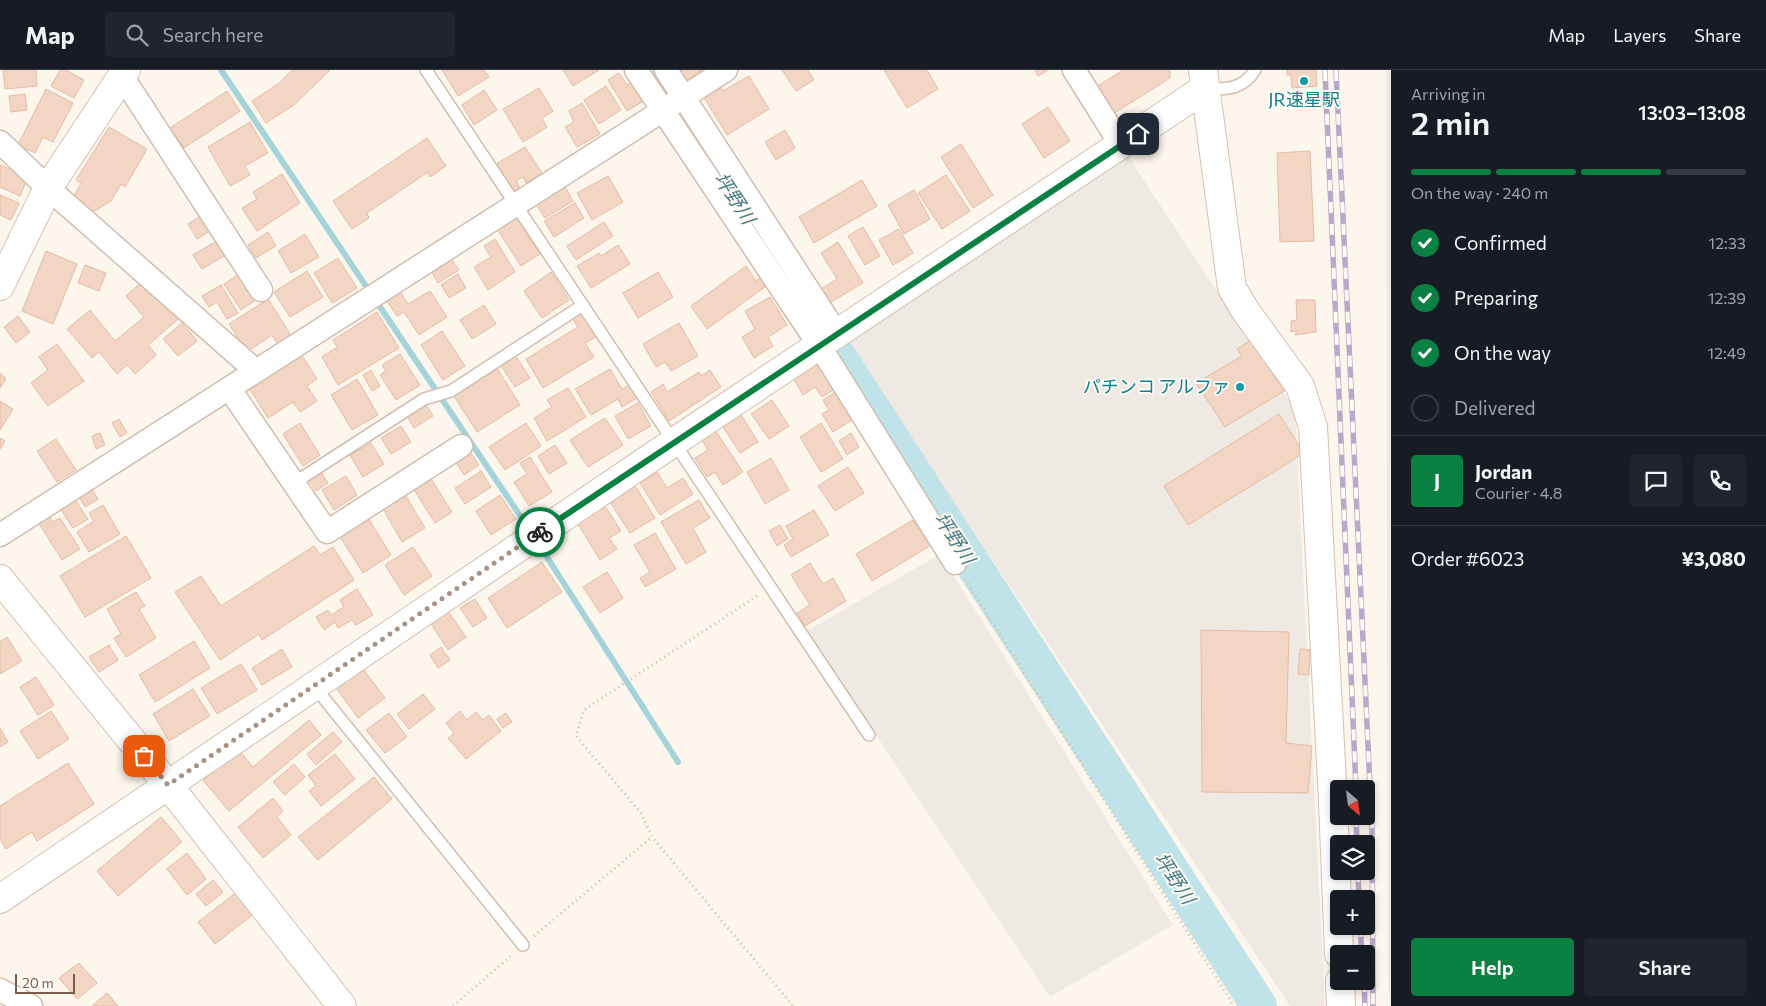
<!DOCTYPE html>
<html lang="en">
<head>
<meta charset="utf-8">
<style>
  body { margin:0; font-family:Commissioner,"Noto Sans JP",sans-serif; background:#20242c; color:#f1f3f6; height:100vh; display:flex; flex-direction:column; font-size:19px; white-space:nowrap }
  * { box-sizing:border-box; margin:0 }
  p { font-size:16px; color:#9ea1a6 }
  .icon { flex:none; width:28px; height:28px; fill:none; stroke:currentColor; stroke-width:2; stroke-linecap:round; stroke-linejoin:round }
  .map { position:relative; flex:1; overflow:hidden }
  .drawer { display:flex; flex-direction:column; background:#171b24; width:375px }
  .drawer>* { flex:none }
  .needle { width:32px; rotate:152deg }
  .fabs { position:absolute; left:1330px; top:710px; display:grid; gap:10px }
  .fabs a { display:grid; place-items:center; width:45px; height:45px; border-radius:5px; background:#171b24; box-shadow:0 2px 8px #0003; font-size:25px }
  .scale { position:absolute; left:15px; bottom:12px; width:60px; box-sizing:border-box; padding-left:5px; border:2px solid #7a5c4d; border-top:0; font-size:14px; line-height:18px; white-space:nowrap; color:#7a5c4d; -webkit-text-stroke:4px #fffaf3; paint-order:stroke }
  .pin { position:absolute; display:grid; place-items:center; width:42px; height:42px; color:#fff; margin:-21px; border-radius:10px; box-shadow:0 2px 8px #0006 }
  .courier { position:absolute; display:grid; place-items:center; width:50px; height:50px; margin:-25px; border:4px solid #0b8043; border-radius:50%; background:#fff; color:#222; box-shadow:0 1px 6px #0007 }
  .head em { font-style:normal; font-weight:600 }
  .head div { display:flex; flex-direction:column-reverse }
  .head { display:flex; align-items:center; justify-content:space-between; height:85px; padding:0 20px }
  h1 { font-size:32px; font-weight:600; line-height:38px }
  .bar { display:grid; grid-template-columns:repeat(4,1fr); gap:8px 5px; align-content:center; height:60px; padding:0 20px }
  .bar i { height:6px; border-radius:4px; background:#363941 }
  .bar .active { background:#0b8043 }
  .bar p { grid-column:span 4 }
  .line { display:flex; align-items:center; gap:12px; padding:0 20px; border-top:1px solid #363941 }
  .line div { flex:1 }
  .round { display:grid; place-items:center; flex:none; width:52px; height:52px; border-radius:5px; background:#20242c }
  ol { padding:0 20px; list-style:none }
  li { display:flex; align-items:center; gap:15px; height:55px }
  li p { margin-inline-start:auto }
  li .icon { padding:5px; border-radius:50%; background:#0b8043; color:#fff; stroke-width:4 }
  li:last-child { color:#9ea1a6 }
  li i { width:28px; height:28px; border:2px solid #363941; border-radius:50% }
  .button { display:flex; gap:10px; margin-top:auto; padding:10px 20px }
  .button a { flex:1; height:58px; border-radius:5px; background:#0b8043; color:#fff; font-size:20px; font-weight:600; line-height:58px; text-align:center }
  .button a+a { background:#20242c; color:#f1f3f6 }
  header { display:flex; align-items:center; gap:30px; box-sizing:border-box; height:70px; padding:0 25px; background:#171b24; border-bottom:1px solid #363941 }
  header strong { font-size:24px }
  nav { display:flex; gap:28px; margin-inline-start:auto; font-size:18px }
  .search { width:350px; height:45px; background:#20242c; display:flex; align-items:center; gap:12px; box-sizing:border-box; padding:0 18px; border-radius:5px; color:#9ea1a6; font-size:19px }
  main { display:flex; flex:1; min-height:0 }
  .map>svg:first-child { display:block }
  .industrial { fill:#efe9e4 }
  .lines { fill:none; stroke-linecap:round; stroke-linejoin:round }
  .stream { stroke:#a5d3da; stroke-width:6 }
  .river { stroke:#bfe3e8; stroke-width:36 }
  .building { fill:#f3d5c3; stroke:#e6bba3 }
  .lane-casing { stroke:#d1beb0; stroke-width:14 }
  .street-casing { stroke:#d1beb0; stroke-width:25 }
  .secondary-casing { stroke:#d6c0b0; stroke-width:30 }
  .path { stroke:#d9b8a5; stroke-width:3; stroke-dasharray:1 4; stroke-linecap:butt }
  .lane { stroke:#fff; stroke-width:11 }
  .street { stroke:#fff; stroke-width:22 }
  .secondary { stroke:#fff; stroke-width:28 }
  .rail-casing { stroke:#b9a8c9; stroke-width:5.5 }
  .rail { stroke:#fffaf3; stroke-width:4; stroke-dasharray:11; stroke-linecap:butt }
  .done { stroke:#a89285; stroke-width:5; stroke-dasharray:0 9 }
  .route { stroke:#0b8043; stroke-width:6 }
  .culture-dot { fill:#0f9aa8; stroke:#fffaf3; stroke-width:2 }
  .labels { text-anchor:middle; stroke-width:4; stroke-linejoin:round; paint-order:stroke }
  .culture-label { font-size:18px; fill:#0d838f; stroke:#fffaf3 }
  .water-label { font-size:19px; font-style:italic; fill:#437c86; stroke:#fffaf3 }
</style>
</head>
<body>
<header>
<strong>Map</strong>
<div class="search"><svg class="icon" aria-label="search" viewBox="0 0 24 24"><circle cx="10" cy="10" r="6"/><path d="M15 15l6 6"/></svg>Search here</div>
<nav><a>Map</a><a>Layers</a><a>Share</a></nav>
</header>
<main>
<div class="map">
<svg width="1391" height="936" viewBox="0 0 1391 936">
  <rect width="100%" height="100%" fill="#fdf6ec"/>
  <g class="industrial">
    <polygon points="1386,0 1391,0 1391,936 1388,921"/>
    <polygon points="1128,86 1295,340 1325,936 1290,936 848,274"/>
    <polygon points="940,484 1173,855 1050,927 807,561"/>
  </g>
  <g class="lines">
    <g class="stream">
      <polyline points="221,0 531,462"/>
      <polyline points="538,473 678,692"/>
    </g>
    <g class="river">
      <polyline points="652,0 791,214"/>
      <polyline points="838,286 1259,936"/>
    </g>
  </g>
  <g class="building">
    <polygon points="3,0 36,0 37,16 5,19"/>
    <polygon points="60,0 66,0 84,10 74,28 51,16"/>
    <polygon points="292,0 330,0 294,35 266,53 252,31 278,14"/>
    <polygon points="442,0 484,0 489,7 458,26"/>
    <polygon points="563,0 599,0 573,16"/>
    <polygon points="676,0 702,0 684,12"/>
    <polygon points="782,0 808,0 814,10 796,21"/>
    <polygon points="884,0 927,0 938,19 907,38"/>
    <polygon points="1035,0 1048,0 1038,6"/>
    <polygon points="1123,0 1170,0 1170,8 1113,44 1096,17"/>
    <polygon points="1287,0 1316,0 1317,16 1292,18 1291,5 1287,5"/>
    <polygon points="619,3 627,15 635,10 647,29 627,41 608,10"/>
    <polygon points="749,6 769,39 727,65 702,24 719,14 723,21"/>
    <polygon points="606,16 621,40 599,54 584,30"/>
    <polygon points="539,18 553,41 542,48 547,57 523,72 503,39"/>
    <polygon points="46,19 73,33 53,72 43,67 35,83 18,75"/>
    <polygon points="484,20 497,40 474,55 462,35"/>
    <polygon points="227,21 240,41 184,78 170,58"/>
    <polygon points="25,24 27,40 11,42 9,26"/>
    <polygon points="582,33 600,64 577,77 565,57 574,52 569,41"/>
    <polygon points="1048,37 1070,71 1044,88 1022,54"/>
    <polygon points="250,52 268,83 245,96 250,105 230,116 208,77"/>
    <polygon points="109,57 147,79 125,117 121,114 111,131 93,142 74,126 81,113 76,110"/>
    <polygon points="785,60 795,78 776,90 765,72"/>
    <polygon points="427,68 446,96 430,107 428,102 367,143 369,148 352,159 333,131"/>
    <polygon points="961,74 993,125 973,138 941,87"/>
    <polygon points="525,77 542,103 526,113 523,107 516,111 521,120 515,124 496,94"/>
    <polygon points="1310,81 1314,171 1280,172 1277,83"/>
    <polygon points="0,95 28,107 20,126 0,117"/>
    <polygon points="282,104 300,133 257,161 242,138 257,129 253,122"/>
    <polygon points="946,105 970,141 942,159 918,123"/>
    <polygon points="608,106 623,132 592,150 577,123"/>
    <polygon points="862,110 877,136 814,173 799,147"/>
    <polygon points="564,115 573,131 545,148 535,133"/>
    <polygon points="914,120 930,149 904,164 888,135"/>
    <polygon points="0,125 19,133 11,150 0,145"/>
    <polygon points="575,133 584,148 554,167 544,151"/>
    <polygon points="201,146 210,161 197,169 188,154"/>
    <polygon points="516,147 540,184 521,196 497,159"/>
    <polygon points="604,152 613,166 576,190 567,176"/>
    <polygon points="863,157 880,186 865,195 848,166"/>
    <polygon points="899,159 913,183 893,195 879,170"/>
    <polygon points="268,162 276,176 256,188 248,175"/>
    <polygon points="305,164 319,187 291,203 278,181"/>
    <polygon points="495,169 515,202 488,220 474,197 491,187 484,176"/>
    <polygon points="218,170 227,184 202,199 193,185"/>
    <polygon points="838,172 863,213 826,235 818,221 837,209 821,183"/>
    <polygon points="618,175 630,194 591,218 577,196 599,183 601,186"/>
    <polygon points="46,181 77,194 53,254 22,241"/>
    <polygon points="450,187 459,200 438,213 430,199"/>
    <polygon points="338,188 357,218 332,233 314,203"/>
    <polygon points="85,195 106,203 99,221 78,213"/>
    <polygon points="746,196 756,211 766,204 772,212 707,259 691,236"/>
    <polygon points="307,201 323,227 290,247 274,222"/>
    <polygon points="242,202 259,228 241,240 224,214"/>
    <polygon points="551,202 569,230 542,248 524,221"/>
    <polygon points="658,202 673,227 638,248 623,223"/>
    <polygon points="458,204 466,218 449,228 441,215"/>
    <polygon points="145,209 178,249 148,275 156,285 135,304 127,295 117,304 99,282 92,288 67,259 90,240 115,271 144,247 126,226"/>
    <polygon points="221,215 238,243 227,249 217,232 209,237 202,226"/>
    <polygon points="430,221 447,247 419,265 404,242 397,246 387,231 401,223 408,234"/>
    <polygon points="770,227 787,255 768,267 773,276 754,288 742,267 755,259 745,241"/>
    <polygon points="268,229 292,267 279,276 272,265 247,282 229,254"/>
    <polygon points="1296,230 1315,230 1316,262 1295,265 1297,261 1291,262 1291,251 1297,250"/>
    <polygon points="484,235 496,254 472,269 460,250"/>
    <polygon points="583,241 598,266 585,273 594,287 543,318 526,289 578,257 572,248"/>
    <polygon points="377,242 399,278 338,315 322,287 337,277 333,270"/>
    <polygon points="18,246 30,262 16,273 4,257"/>
    <polygon points="182,253 197,271 178,286 163,269"/>
    <polygon points="679,253 698,286 671,301 665,292 656,297 643,274"/>
    <polygon points="442,261 465,296 443,310 421,275"/>
    <polygon points="1251,270 1284,321 1225,357 1196,313 1242,286 1237,279"/>
    <polygon points="57,274 84,311 48,336 31,313 48,300 39,287"/>
    <polygon points="301,284 317,309 307,316 317,331 300,342 293,332 268,348 249,318"/>
    <polygon points="400,284 420,315 396,330 380,305 386,301 382,295"/>
    <polygon points="515,285 530,308 515,317 500,294"/>
    <polygon points="819,292 836,318 822,327 815,317 803,325 793,308"/>
    <polygon points="497,298 520,335 477,362 454,326"/>
    <polygon points="610,299 622,319 629,315 637,328 622,337 618,329 591,345 575,319"/>
    <polygon points="371,300 380,316 372,321 363,305"/>
    <polygon points="710,300 721,317 669,351 651,322 663,314 667,322 699,302 701,306"/>
    <polygon points="0,303 6,309 0,318"/>
    <polygon points="357,309 378,345 352,360 331,325"/>
    <polygon points="568,318 586,347 547,371 534,348 552,337 547,330"/>
    <polygon points="840,319 857,347 833,362 822,344 829,340 823,330"/>
    <polygon points="772,330 789,356 769,369 751,344"/>
    <polygon points="0,331 13,339 0,360"/>
    <polygon points="638,333 651,356 628,369 615,346"/>
    <polygon points="426,335 433,346 414,358 407,346"/>
    <polygon points="1279,344 1304,383 1188,455 1164,416"/>
    <polygon points="741,345 758,372 740,383 723,357"/>
    <polygon points="605,348 623,375 588,397 570,370"/>
    <polygon points="119,349 127,363 120,367 112,353"/>
    <polygon points="300,353 320,385 303,396 283,364"/>
    <polygon points="526,353 541,376 505,400 489,377"/>
    <polygon points="821,353 843,389 821,402 800,367"/>
    <polygon points="401,356 411,372 391,384 381,368"/>
    <polygon points="715,360 743,402 723,415 715,402 707,407 695,388 708,380 701,369"/>
    <polygon points="100,363 105,375 96,379 92,366"/>
    <polygon points="851,363 859,377 847,385 839,371"/>
    <polygon points="0,368 5,371 0,379"/>
    <polygon points="56,369 76,400 57,412 37,381"/>
    <polygon points="371,373 384,394 363,407 350,385"/>
    <polygon points="555,375 567,393 549,404 538,386"/>
    <polygon points="470,382 479,395 464,405 455,391"/>
    <polygon points="530,387 552,422 529,436 514,412 527,404 520,393"/>
    <polygon points="771,388 789,420 765,434 747,402"/>
    <polygon points="848,397 864,423 835,441 818,416"/>
    <polygon points="481,401 491,417 465,434 455,418"/>
    <polygon points="321,402 328,413 316,421 309,410"/>
    <polygon points="657,402 667,418 683,408 693,424 660,445 640,413"/>
    <polygon points="346,406 357,425 334,440 322,420"/>
    <polygon points="430,407 452,442 435,453 413,418"/>
    <polygon points="634,414 655,448 630,463 609,430"/>
    <polygon points="90,416 98,429 85,437 77,423"/>
    <polygon points="404,423 425,458 402,472 382,437"/>
    <polygon points="72,425 88,449 73,458 58,435"/>
    <polygon points="500,425 516,449 491,465 476,441"/>
    <polygon points="699,430 710,448 693,458 706,482 686,494 661,452"/>
    <polygon points="103,435 120,464 89,482 77,462 94,451 89,443"/>
    <polygon points="605,436 621,461 609,468 617,479 600,490 578,454"/>
    <polygon points="814,440 829,465 791,487 784,475 793,469 786,456"/>
    <polygon points="49,446 53,452 60,448 80,479 62,490 38,452"/>
    <polygon points="368,448 391,485 363,503 339,465"/>
    <polygon points="913,450 919,460 926,456 936,472 872,511 856,484"/>
    <polygon points="780,455 788,469 777,476 769,461"/>
    <polygon points="655,463 676,499 645,517 640,508 650,502 634,475"/>
    <polygon points="126,466 151,508 85,547 60,506"/>
    <polygon points="314,476 320,485 333,477 354,510 262,570 259,564 220,590 175,522 201,506 221,536"/>
    <polygon points="413,477 432,506 404,525 385,495"/>
    <polygon points="542,492 562,522 507,558 488,528"/>
    <polygon points="810,493 823,514 833,508 846,531 805,556 797,543 810,535 791,505"/>
    <polygon points="607,502 623,528 600,543 583,517"/>
    <polygon points="357,519 373,545 356,555 352,550 338,558 335,552 324,560 316,547 328,540 331,545 344,537 340,530"/>
    <polygon points="136,522 145,536 139,539 156,568 126,587 114,568 121,564 107,539"/>
    <polygon points="475,529 487,548 473,557 460,538"/>
    <polygon points="447,540 466,567 448,580 430,552"/>
    <polygon points="1201,560 1289,562 1286,673 1312,676 1308,723 1202,722"/>
    <polygon points="7,567 22,591 0,604 0,572"/>
    <polygon points="194,571 210,598 155,632 139,605"/>
    <polygon points="109,575 118,590 99,602 89,587"/>
    <polygon points="441,577 450,590 438,598 430,585"/>
    <polygon points="282,579 292,597 262,615 252,598"/>
    <polygon points="1300,579 1310,580 1309,605 1298,604"/>
    <polygon points="241,594 257,620 217,644 201,618"/>
    <polygon points="363,599 385,628 358,648 336,618"/>
    <polygon points="36,607 54,635 38,645 20,617"/>
    <polygon points="193,619 210,646 169,671 153,644"/>
    <polygon points="423,624 435,639 409,659 397,644"/>
    <polygon points="51,641 69,669 38,689 20,661"/>
    <polygon points="460,641 467,650 476,642 483,650 489,645 501,661 466,689 448,668 454,663 446,653"/>
    <polygon points="389,643 407,667 385,683 366,660"/>
    <polygon points="506,643 512,652 503,658 497,649"/>
    <polygon points="309,650 321,665 229,741 203,710 239,680 253,697"/>
    <polygon points="0,658 8,672 0,677"/>
    <polygon points="333,662 342,672 316,695 307,684"/>
    <polygon points="335,684 355,709 321,736 309,721 316,716 308,705"/>
    <polygon points="68,693 94,734 37,771 32,762 6,779 0,769 0,736"/>
    <polygon points="294,694 305,707 285,725 273,712"/>
    <polygon points="374,707 392,729 318,790 298,767"/>
    <polygon points="273,728 283,741 277,747 291,765 263,788 238,757"/>
    <polygon points="161,747 182,772 118,826 97,801"/>
    <polygon points="187,783 206,809 187,825 167,799"/>
    <polygon points="213,810 223,822 206,836 196,824"/>
    <polygon points="238,821 255,843 215,874 198,852"/>
    <polygon points="79,893 97,913 77,929 59,908"/>
    <polygon points="107,923 118,936 92,936"/>
  </g>
  <g class="lines">
    <defs>
      <g id="lane">
        <polyline points="426,0 869,665"/>
        <path d="M1205 19C1226 19 1243 20 1255 0"/>
        <polyline points="294,413 424,329 451,321 583,235"/>
        <polyline points="314,616 523,875"/>
      </g>
      <g id="street">
        <polyline points="636,0 819,275 955,493"/>
        <polyline points="666,0 837,264"/>
        <polyline points="1074,0 1121,75"/>
        <polyline points="122,6 261,220"/>
        <polyline points="0,72 48,118 256,301"/>
        <polyline points="229,318 327,462 461,376"/>
        <polyline points="0,465 726,0"/>
        <polyline points="0,920 31,936"/>
      </g>
      <g id="secondary">
        <polyline points="1203,0 1232,218 1245,240 1300,316 1313,357 1333,731 1339,884"/>
        <polyline points="0,216 48,118 126,0"/>
        <polyline points="0,509 168,715 342,936"/>
        <polyline points="0,829 674,372 1204,19"/>
        <polyline points="1340,911 1341,936"/>
      </g>
    </defs>
    <use href="#lane" class="lane-casing"/>
    <use href="#street" class="street-casing"/>
    <use href="#secondary" class="secondary-casing"/>
    <g class="path">
      <polyline points="965,509 1234,936"/>
      <polyline points="757,526 584,640 576,666 641,743 652,767 793,936"/>
      <polyline points="534,866 652,767"/>
      <polyline points="453,936 512,885"/>
    </g>
    <use href="#lane" class="lane"/>
    <use href="#street" class="street"/>
    <use href="#secondary" class="secondary"/>
    <defs>
      <g id="rail">
        <polyline points="1325,0 1356,719"/>
        <polyline points="1336,0 1372,759 1373,936"/>
        <polyline points="1356,746 1357,774"/>
        <polyline points="1358,801 1359,829"/>
        <polyline points="1360,856 1362,884"/>
        <polyline points="1364,911 1365,936"/>
      </g>
    </defs>
    <use href="#rail" class="rail-casing"/>
    <use href="#rail" class="rail"/>
  </g>
  <g class="lines">
    <polyline class="done" points="144,686 168,715 540,462"/>
    <polyline class="route" points="540,462 1138,64"/>
  </g>
  <g class="culture-dot">
    <circle cx="1304" cy="11" r="5"/>
    <circle cx="1240" cy="317" r="5"/>
  </g>
  <g class="labels">
    <g class="culture-label">
      <text x="1304" y="36">JR速星駅</text>
      <text x="1230" y="323" text-anchor="end">パチンコ アルファ</text>
    </g>
    <g class="water-label">
      <text transform="translate(735 128) rotate(57)" y="7">坪野川</text>
      <text transform="translate(955 468) rotate(57)" y="7">坪野川</text>
      <text transform="translate(1175 808) rotate(57)" y="7">坪野川</text>
    </g>
  </g>
</svg>
<div class="fabs">
<a><svg class="needle" viewBox="-14 -14 28 28"><path d="M0-13l5 13h-10z" fill="#e53935"/><path d="M0 13l5-13h-10z" fill="#9ea1a6"/></svg></a>
<a><svg class="icon" aria-label="layers" viewBox="0 0 24 24"><path d="M12 4l9 5-9 5-9-5zM3 14l9 5 9-5"/></svg></a>
<a>+</a>
<a>−</a>
</div>
<div class="scale">20 m</div>
<div class="pin" style="left:144px;top:686px;background:#ea580c"><svg class="icon" aria-label="bag" viewBox="0 0 24 24"><path d="M5 8h14l-1 12H6zM9 8a3 3 0 0 1 6 0"/></svg></div>
<div class="pin" style="left:1138px;top:64px;background:#1f2937"><svg class="icon" aria-label="home" viewBox="0 0 24 24"><path d="M3 11l9-7 9 7M6 9v11h12V9"/></svg></div>
<div class="courier" style="left:540px;top:462px"><svg class="icon" aria-label="bike" viewBox="0 0 24 24"><circle cx="6" cy="16" r="4"/><circle cx="18" cy="16" r="4"/><path d="M6 16l4-8h5l3 8M10 8l3 8H6M13 5h3"/></svg></div>
</div>
<section class="drawer">
<div class="head"><div><h1>2 min</h1><p>Arriving in</p></div><em>13:03–13:08</em></div>
<div class="bar"><i class="active"></i><i class="active"></i><i class="active"></i><i></i><p>On the way · 240 m</p></div>
<ol>
<li><svg class="icon" aria-label="check" viewBox="0 0 24 24"><path d="M5 12l5 5 9-10"/></svg>Confirmed<p>12:33</p></li>
<li><svg class="icon" aria-label="check" viewBox="0 0 24 24"><path d="M5 12l5 5 9-10"/></svg>Preparing<p>12:39</p></li>
<li><svg class="icon" aria-label="check" viewBox="0 0 24 24"><path d="M5 12l5 5 9-10"/></svg>On the way<p>12:49</p></li>
<li><i></i>Delivered</li>
</ol>
<div class="line" style="height:90px"><b class="round" style="background:#0b8043;color:#fff">J</b><div><b>Jordan</b><p>Courier · 4.8</p></div><a class="round"><svg class="icon" aria-label="chat" viewBox="0 0 24 24"><path d="M4 5h16v11H9l-5 4z"/></svg></a><a class="round"><svg class="icon" aria-label="phone" viewBox="0 0 24 24"><path d="M5 4h4l2 5-3 2q2 4 5 5l2-3 5 2v4C11 20 4 13 5 4z"/></svg></a></div>
<div class="line" style="height:65px"><div>Order #6023</div><b>¥3,080</b></div>
<div class="button"><a>Help</a><a>Share</a></div>
</section>
</main>
</body>
</html>
